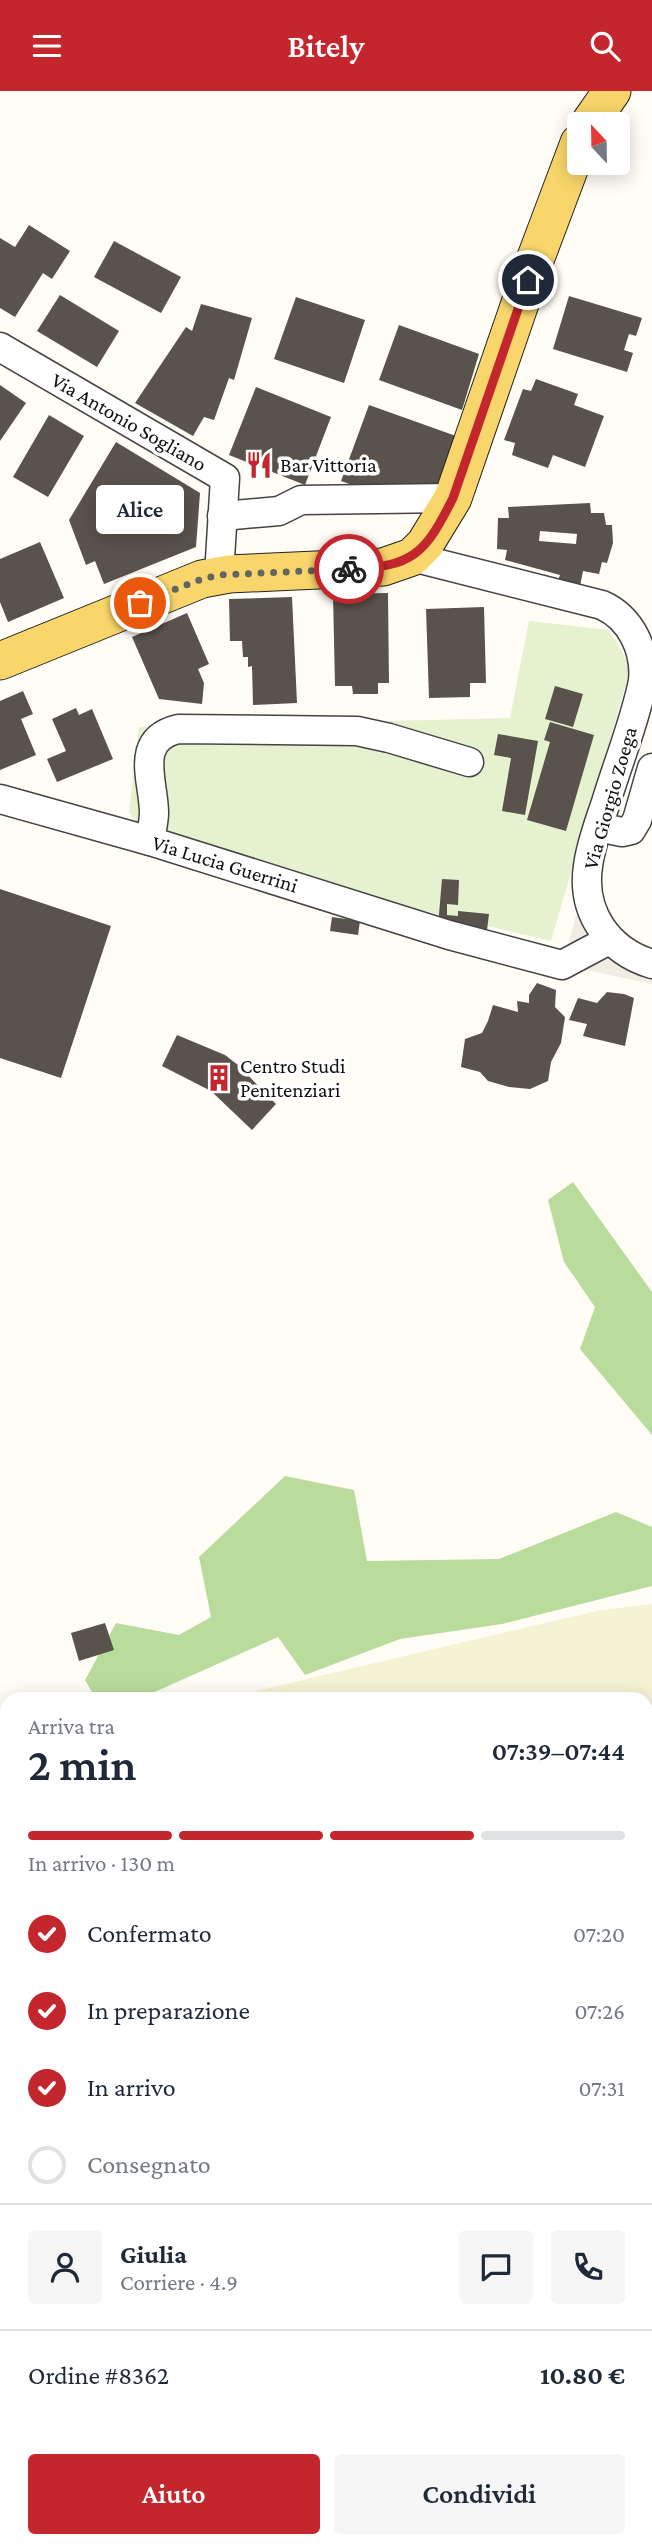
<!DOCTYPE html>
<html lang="it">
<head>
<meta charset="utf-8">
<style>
  body { margin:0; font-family:"Crimson Pro",serif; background:#f6f6f7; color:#1f2937; height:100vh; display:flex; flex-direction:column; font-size:26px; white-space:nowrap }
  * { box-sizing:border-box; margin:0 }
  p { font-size:23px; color:#747a83 }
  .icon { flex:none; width:38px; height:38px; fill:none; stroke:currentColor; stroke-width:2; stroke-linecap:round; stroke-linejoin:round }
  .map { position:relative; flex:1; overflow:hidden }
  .sheet { position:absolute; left:0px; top:1601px; width:653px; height:856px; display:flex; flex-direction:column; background:#fff; border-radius:21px 21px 0 0; box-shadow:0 4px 18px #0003 }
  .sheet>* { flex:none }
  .needle { width:46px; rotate:338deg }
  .fabs { position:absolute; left:567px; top:21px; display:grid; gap:14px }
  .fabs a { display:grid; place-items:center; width:63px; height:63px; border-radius:7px; background:#fff; box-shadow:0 4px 18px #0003; font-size:35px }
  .pin { position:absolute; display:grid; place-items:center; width:60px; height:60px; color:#fff; margin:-30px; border:4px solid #fff; border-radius:50%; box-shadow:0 2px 7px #0007 }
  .courier { position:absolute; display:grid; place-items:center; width:70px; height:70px; margin:-35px; border:5px solid #c4262e; border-radius:50%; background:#fff; color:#222; box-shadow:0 2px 9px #0007 }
  .bubble { position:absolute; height:49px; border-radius:7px; background:#fff; box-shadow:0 4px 18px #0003; font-size:23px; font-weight:600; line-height:49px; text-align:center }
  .overview em { font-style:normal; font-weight:600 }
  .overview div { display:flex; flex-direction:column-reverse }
  .overview { display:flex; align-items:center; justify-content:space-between; height:119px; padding:0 28px }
  h1 { font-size:46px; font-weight:600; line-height:52px }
  .bar { display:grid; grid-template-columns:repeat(4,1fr); gap:10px 7px; align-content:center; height:84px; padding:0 28px }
  .bar i { height:9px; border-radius:5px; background:#e0e1e3 }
  .bar .active { background:#c4262e }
  .bar p { grid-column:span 4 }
  .line { display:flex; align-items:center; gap:18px; padding:0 28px; border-top:2px solid #e0e1e3 }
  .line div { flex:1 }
  .round { display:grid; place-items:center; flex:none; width:74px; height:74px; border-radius:7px; background:#f6f6f7 }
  ol { padding:0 28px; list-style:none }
  li { display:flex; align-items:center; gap:21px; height:77px }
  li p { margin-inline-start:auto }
  li .icon { padding:7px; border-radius:50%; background:#c4262e; color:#fff; stroke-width:4 }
  li:last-child { color:#747a83 }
  li i { width:38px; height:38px; border:4px solid #e0e1e3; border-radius:50% }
  .button { display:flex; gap:14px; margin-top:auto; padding:14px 28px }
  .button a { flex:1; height:80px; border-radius:7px; background:#c4262e; color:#fff; font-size:28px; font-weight:600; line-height:80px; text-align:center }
  .button a+a { background:#f6f6f7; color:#1f2937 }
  header { display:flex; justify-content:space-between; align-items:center; height:91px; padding:0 28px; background:#c4262e; color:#fff; font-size:32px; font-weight:600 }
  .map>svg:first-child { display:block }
  .farmland { fill:#f6f3d4 }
  .forest { fill:#b9dc9c }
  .pitch { fill:#e6f2cf }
  .plaza { fill:#f1ede2 }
  .building { fill:#5a524d; fill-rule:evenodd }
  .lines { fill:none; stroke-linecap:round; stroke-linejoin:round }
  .minor-casing { stroke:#444; stroke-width:31 }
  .major-casing { stroke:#222; stroke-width:39 }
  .minor { stroke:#fff; stroke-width:28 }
  .major { stroke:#f9d66b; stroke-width:37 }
  .done { stroke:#646461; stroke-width:7; stroke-dasharray:0 12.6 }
  .route { stroke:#c4262e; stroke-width:9 }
  .labels { text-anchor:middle; stroke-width:7; stroke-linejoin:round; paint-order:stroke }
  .street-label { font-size:21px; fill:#111; stroke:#fff }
  .poi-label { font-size:21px; fill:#111; stroke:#fff; text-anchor:start }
</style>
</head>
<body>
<header><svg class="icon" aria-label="menu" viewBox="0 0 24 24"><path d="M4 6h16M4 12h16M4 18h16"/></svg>Bitely<svg class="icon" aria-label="search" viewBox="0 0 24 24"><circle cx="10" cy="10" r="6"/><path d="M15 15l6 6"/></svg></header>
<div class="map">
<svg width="652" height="2456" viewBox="0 0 652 2456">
  <rect width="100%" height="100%" fill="#fffdf5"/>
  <g class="farmland">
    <polygon points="652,1513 652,2330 646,2325 646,1608 222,1608 601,1519"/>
    <polygon points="7,2421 7,2450 540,2450 541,2456 0,2456 0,2434"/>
  </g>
  <g class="forest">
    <polygon points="573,1091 652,1201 652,1344 580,1258 595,1216 564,1171 548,1109"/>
    <polygon points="285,1385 354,1399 367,1470 499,1468 616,1421 652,1436 652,1495 502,1533 400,1548 305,1584 278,1546 139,1608 96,1608 85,1589 116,1532 179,1544 211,1526 199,1466"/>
    <polygon points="7,2364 7,2421 0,2434 0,2365"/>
  </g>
  <g class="pitch">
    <polygon points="529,530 609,539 631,576 551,850 374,808 139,737 129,721 139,636 510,627"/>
    <polygon points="7,1704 7,1831 0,1821 0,1709"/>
  </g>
  <polygon class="plaza" points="586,791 588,805 652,873 652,893 562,874"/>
  <g class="building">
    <polygon points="29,134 70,160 52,188 43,182 15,226 0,217 0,147 15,156"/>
    <polygon points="114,150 181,186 161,222 94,186"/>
    <polygon points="60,204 119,240 97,276 37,240"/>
    <polygon points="569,205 642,227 636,245 629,243 624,259 633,262 627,281 553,258"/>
    <polygon points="296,206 365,229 344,292 274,268"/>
    <polygon points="201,213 252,227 234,289 229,287 214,329 204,326 193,345 135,312 186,236 192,240"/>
    <polygon points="399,234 479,263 462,319 379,289"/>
    <polygon points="536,288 578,303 574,314 604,325 585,376 553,364 548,377 512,364 515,352 504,349 523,298 531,300"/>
    <polygon points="0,294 26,312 0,350"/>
    <polygon points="256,296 331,326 305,394 229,364"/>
    <polygon points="369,314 456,345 438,392 358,396 341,390"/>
    <polygon points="49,324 84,345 48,406 13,386"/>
    <polygon points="116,351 200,402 196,456 104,493 95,470 86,474 69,429"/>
    <path d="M590 412 591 422H604L606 434H612L613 452 607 472 602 471 599 483 583 480 580 495 558 489 560 484 505 469 507 459 497 458 498 427H509L508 416ZM540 440 577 443 576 453 539 450Z"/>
    <polygon points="40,451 64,507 8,531 0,511 0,468"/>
    <polygon points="388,502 389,592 378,592 378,603 353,603 352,595 335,595 333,503"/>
    <polygon points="292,506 297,612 253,614 252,575 248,576 248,566 243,566 242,550 230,550 229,508"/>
    <polygon points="484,516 486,592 470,592 470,606 429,607 426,518"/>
    <polygon points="187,522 209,573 198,578 204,592 202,613 159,608 132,546"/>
    <polygon points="555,595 583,603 573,636 545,628"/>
    <polygon points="23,600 33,623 21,628 36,664 0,679 0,610"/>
    <polygon points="76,617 79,624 92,618 113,668 57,691 47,668 66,660 52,628"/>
    <polygon points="550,631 594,644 566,740 527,729 550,651 544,649"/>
    <polygon points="498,643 538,650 525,724 502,720 511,667 494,664"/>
    <polygon points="442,788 459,789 458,814 447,813 447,824 458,825 458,820 489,823 487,839 438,835"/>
    <polygon points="0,798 111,835 61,987 0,967"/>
    <polygon points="332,826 360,830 358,844 330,840"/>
    <polygon points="537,892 556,899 555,916 565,926 561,952 551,971 548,990 530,998 509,996 488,990 480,981 461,976 465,948 482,942 488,930 493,914 518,921 517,910 529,912 529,904"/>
    <polygon points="607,901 624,903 634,907 625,955 583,945 587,933 569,929 578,907 597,912"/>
    <polygon points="177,944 225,964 238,974 276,1013 252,1039 211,1000 162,975"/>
    <polygon points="105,1532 114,1559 79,1570 71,1542"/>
  </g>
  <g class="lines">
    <defs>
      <g id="minor">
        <polyline points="0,256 225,387 219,484"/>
        <polyline points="222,425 279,420 301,409 453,407"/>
        <path d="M412 466 602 514C631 527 646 559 643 590 635 630 619 669 607 708 600 730 591 752 588 775 581 822 609 860 652 873"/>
        <polyline points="0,708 150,750 449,844 562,874 609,849"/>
        <polyline points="598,736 622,741 631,739 637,729 652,677"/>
        <path d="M150 750C151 741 154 731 154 722 154 690 133 649 178 638L357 640 389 647 469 671"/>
      </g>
      <g id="major">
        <polyline points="589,33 612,0"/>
        <polyline points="0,570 202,488 229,483 383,476 412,466 425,453 453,407 535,169 579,52"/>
      </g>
    </defs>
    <use href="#minor" class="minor-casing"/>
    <use href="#major" class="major-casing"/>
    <use href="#minor" class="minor"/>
    <use href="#major" class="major"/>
  </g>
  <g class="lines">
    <polyline class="done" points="140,512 202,488 219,484 349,478"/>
    <path class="route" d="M349 478C413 476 425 463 453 407L528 189"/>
  </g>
  <defs>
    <symbol id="restaurant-bare" viewBox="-9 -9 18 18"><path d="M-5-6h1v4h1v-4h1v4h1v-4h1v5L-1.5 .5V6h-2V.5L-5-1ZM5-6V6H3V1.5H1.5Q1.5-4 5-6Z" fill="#c4262e" stroke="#fff" stroke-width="2.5" paint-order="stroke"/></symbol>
    <symbol id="building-bare" viewBox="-9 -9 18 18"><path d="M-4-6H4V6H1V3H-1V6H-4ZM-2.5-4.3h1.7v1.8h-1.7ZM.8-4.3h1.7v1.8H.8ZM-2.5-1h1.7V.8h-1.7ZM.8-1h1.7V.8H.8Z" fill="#c4262e" stroke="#fff" stroke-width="2.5" paint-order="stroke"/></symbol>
  </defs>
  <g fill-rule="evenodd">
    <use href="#restaurant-bare" x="240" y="355" width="38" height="38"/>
    <use href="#building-bare" x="200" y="968" width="38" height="38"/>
  </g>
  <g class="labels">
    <g class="street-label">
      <text transform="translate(129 331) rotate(30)" y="7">Via Antonio Sogliano</text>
      <text transform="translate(610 707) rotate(-74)" y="7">Via Giorgio Zoega</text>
      <text transform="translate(225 773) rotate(17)" y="7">Via Lucia Guerrini</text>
    </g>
    <g class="poi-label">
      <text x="280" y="381">Bar Vittoria</text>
      <text x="240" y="982">Centro Studi<tspan x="240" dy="24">Penitenziari</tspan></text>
    </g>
  </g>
</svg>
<div class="fabs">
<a><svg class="needle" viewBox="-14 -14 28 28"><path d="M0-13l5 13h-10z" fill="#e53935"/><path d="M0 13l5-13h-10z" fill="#747a83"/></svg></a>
</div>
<div class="pin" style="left:140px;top:512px;background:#ea580c"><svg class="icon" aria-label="bag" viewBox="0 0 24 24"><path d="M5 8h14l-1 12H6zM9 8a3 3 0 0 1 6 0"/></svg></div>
<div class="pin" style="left:528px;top:189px;background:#1f2937"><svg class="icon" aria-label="home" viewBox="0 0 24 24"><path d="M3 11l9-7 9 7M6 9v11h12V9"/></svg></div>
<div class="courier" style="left:349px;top:478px"><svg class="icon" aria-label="bike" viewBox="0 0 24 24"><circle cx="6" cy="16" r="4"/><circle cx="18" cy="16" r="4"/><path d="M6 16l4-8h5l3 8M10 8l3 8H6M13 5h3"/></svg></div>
<div class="bubble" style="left:96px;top:394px;width:88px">Alice</div>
<section class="sheet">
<div class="overview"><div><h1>2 min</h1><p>Arriva tra</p></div><em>07:39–07:44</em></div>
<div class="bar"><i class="active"></i><i class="active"></i><i class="active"></i><i></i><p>In arrivo · 130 m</p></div>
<ol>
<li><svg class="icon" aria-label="check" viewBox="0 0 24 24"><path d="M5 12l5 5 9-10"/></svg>Confermato<p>07:20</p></li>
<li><svg class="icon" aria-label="check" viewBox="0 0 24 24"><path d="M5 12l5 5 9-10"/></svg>In preparazione<p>07:26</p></li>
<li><svg class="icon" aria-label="check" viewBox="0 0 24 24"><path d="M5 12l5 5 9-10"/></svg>In arrivo<p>07:31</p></li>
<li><i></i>Consegnato</li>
</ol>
<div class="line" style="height:126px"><a class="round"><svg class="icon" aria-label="person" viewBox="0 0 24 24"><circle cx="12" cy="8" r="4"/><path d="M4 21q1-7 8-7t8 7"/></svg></a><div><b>Giulia</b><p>Corriere · 4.9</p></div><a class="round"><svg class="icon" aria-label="chat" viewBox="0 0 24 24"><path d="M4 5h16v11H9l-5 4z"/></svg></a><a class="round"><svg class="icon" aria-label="phone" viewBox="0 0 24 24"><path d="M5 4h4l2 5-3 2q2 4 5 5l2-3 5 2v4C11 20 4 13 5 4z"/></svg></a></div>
<div class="line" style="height:91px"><div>Ordine #8362</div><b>10.80 €</b></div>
<div class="button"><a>Aiuto</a><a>Condividi</a></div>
</section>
</div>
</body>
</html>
